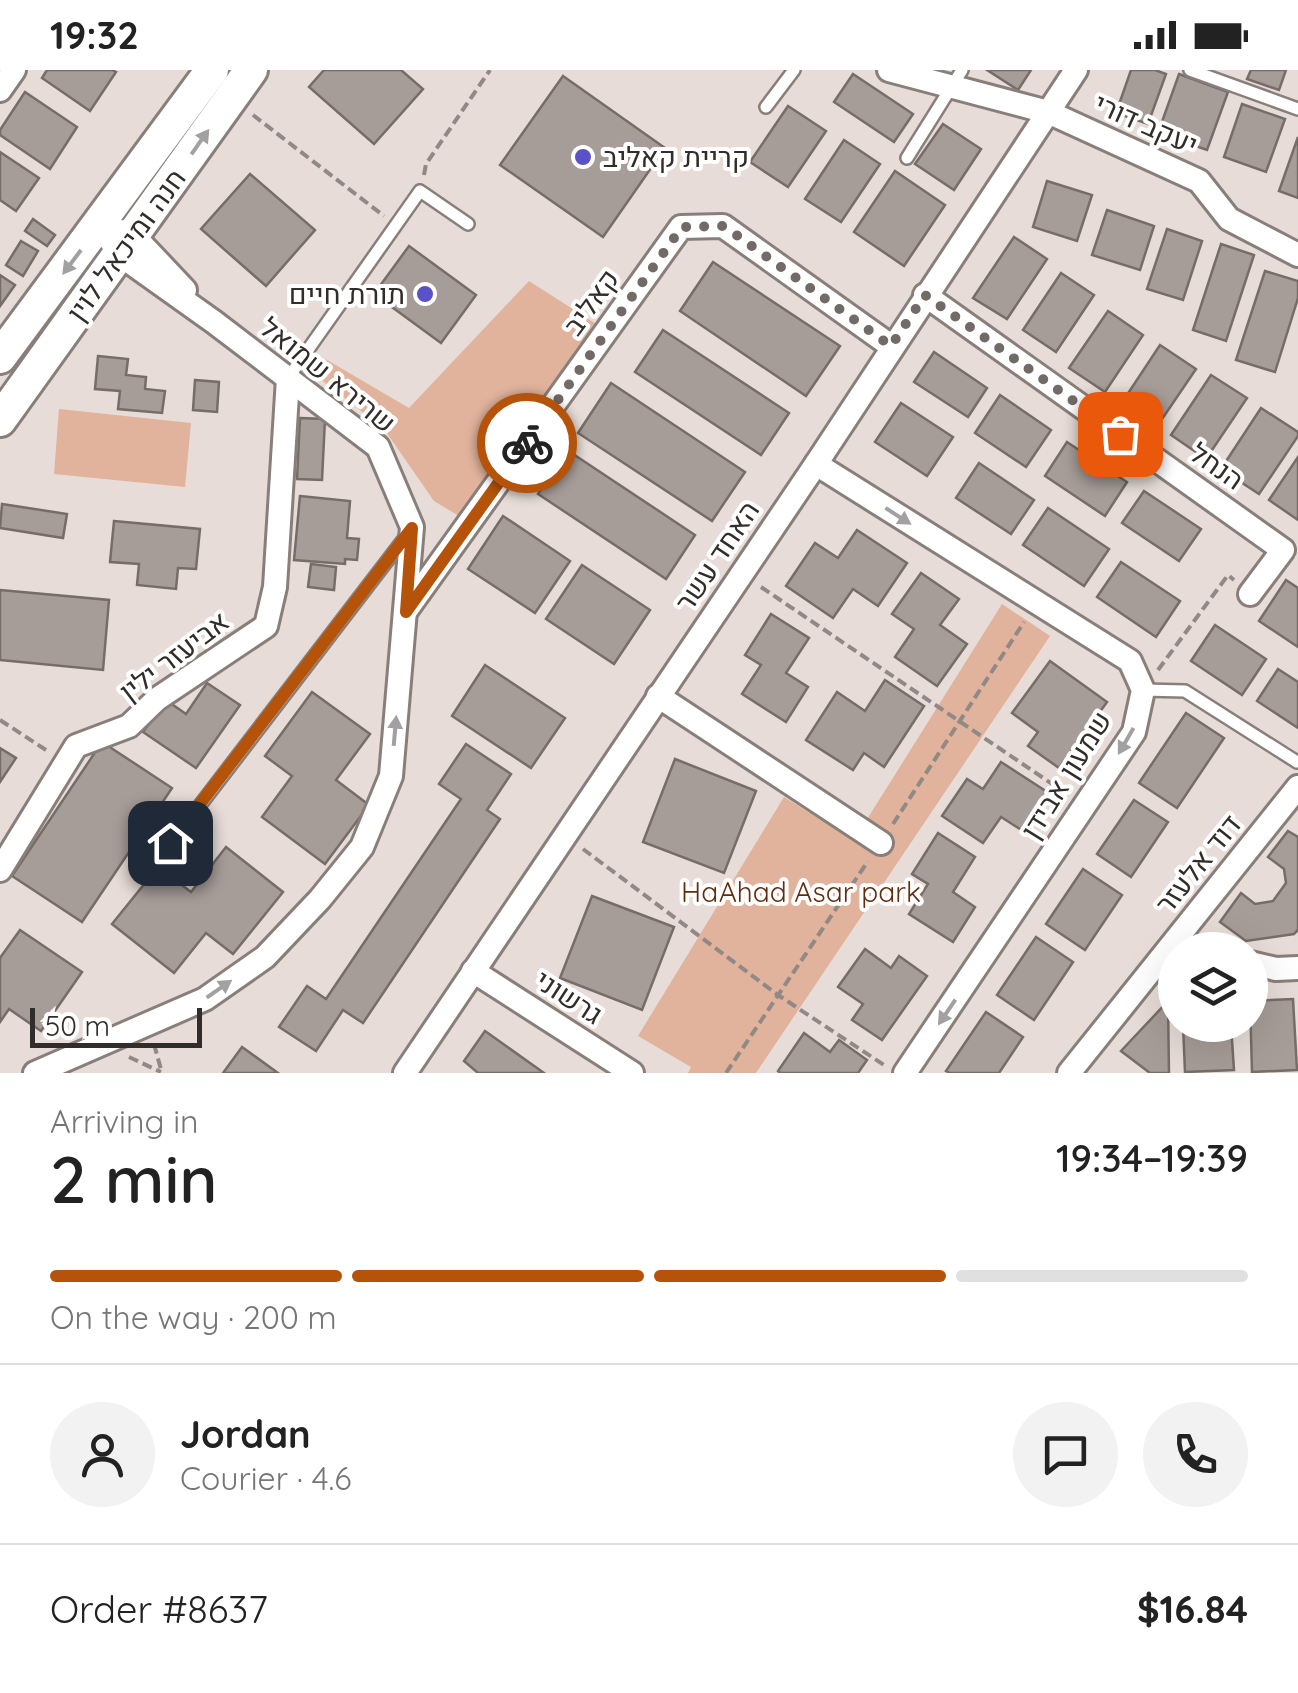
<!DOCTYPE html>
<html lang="en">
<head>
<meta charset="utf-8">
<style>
  body { margin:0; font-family:Quicksand,Heebo,sans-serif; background:#f2f2f2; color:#222; height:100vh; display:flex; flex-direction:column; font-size:38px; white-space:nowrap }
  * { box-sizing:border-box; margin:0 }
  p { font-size:32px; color:#767676 }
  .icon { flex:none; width:55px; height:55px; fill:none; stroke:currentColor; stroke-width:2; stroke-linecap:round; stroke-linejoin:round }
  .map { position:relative; height:1003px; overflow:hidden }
  .panel { display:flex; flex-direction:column; background:#fff; flex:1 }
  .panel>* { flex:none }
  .fabs { position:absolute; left:1158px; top:862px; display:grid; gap:20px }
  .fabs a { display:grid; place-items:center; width:110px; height:110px; border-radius:50%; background:#fff; box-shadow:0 10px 40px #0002; font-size:50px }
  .scale { position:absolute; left:30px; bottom:25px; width:172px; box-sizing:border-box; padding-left:10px; border:5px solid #312d2b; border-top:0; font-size:28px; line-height:35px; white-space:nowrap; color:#312d2b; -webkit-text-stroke:8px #fff; paint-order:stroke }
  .pin { position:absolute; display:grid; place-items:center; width:85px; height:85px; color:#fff; margin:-42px; border-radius:20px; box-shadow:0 5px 15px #0006 }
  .courier { position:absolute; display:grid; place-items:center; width:100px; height:100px; margin:-50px; border:8px solid #b45309; border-radius:50%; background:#fff; color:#222; box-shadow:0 2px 12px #0007 }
  .headline em { font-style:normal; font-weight:600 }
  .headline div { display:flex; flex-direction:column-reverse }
  .headline { display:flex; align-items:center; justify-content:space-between; height:170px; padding:0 50px }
  h1 { font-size:65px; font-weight:600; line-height:75px }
  .bar { display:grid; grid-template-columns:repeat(4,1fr); gap:15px 10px; align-content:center; height:120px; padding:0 50px }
  .bar i { height:12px; border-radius:8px; background:#e0e0e0 }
  .bar .active { background:#b45309 }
  .bar p { grid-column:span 4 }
  .line { display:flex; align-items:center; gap:25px; padding:0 50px; border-top:2px solid #e0e0e0 }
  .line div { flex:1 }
  .round { display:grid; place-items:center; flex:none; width:105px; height:105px; border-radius:52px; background:#f2f2f2 }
  .status { display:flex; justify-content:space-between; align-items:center; height:70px; padding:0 50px; background:#fff; direction:ltr }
  .status svg { height:28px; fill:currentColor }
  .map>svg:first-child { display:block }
  .green { fill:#e1b39c }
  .building { fill:#a79d98; stroke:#766c68; stroke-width:2.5 }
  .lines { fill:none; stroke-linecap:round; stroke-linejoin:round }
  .lane-casing { stroke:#897f7a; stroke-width:16 }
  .street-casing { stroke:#897f7a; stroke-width:28 }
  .secondary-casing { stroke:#897f7a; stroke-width:38 }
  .path { stroke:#918985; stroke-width:4; stroke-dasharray:10 5; stroke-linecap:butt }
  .lane { stroke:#fff; stroke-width:11 }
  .street { stroke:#fff; stroke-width:22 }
  .secondary { stroke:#fff; stroke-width:32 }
  .oneway { fill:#a2a0a0 }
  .done { stroke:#716a67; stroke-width:10; stroke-dasharray:0 18 }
  .route { stroke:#b45309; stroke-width:12 }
  .poi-dot { fill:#5b51c9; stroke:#fff; stroke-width:4 }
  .labels { text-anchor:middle; stroke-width:8; stroke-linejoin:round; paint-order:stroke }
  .street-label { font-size:28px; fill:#312d2b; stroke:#fff }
  .poi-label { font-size:28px; fill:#312d2b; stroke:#fff; text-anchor:start }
  .park-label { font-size:28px; fill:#602d0f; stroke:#fff }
</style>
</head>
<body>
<div class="status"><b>19:32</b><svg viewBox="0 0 49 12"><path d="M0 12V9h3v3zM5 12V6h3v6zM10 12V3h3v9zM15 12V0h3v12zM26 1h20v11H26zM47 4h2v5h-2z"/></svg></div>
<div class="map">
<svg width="1298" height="1003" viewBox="0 0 1298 1003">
  <rect width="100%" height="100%" fill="#e7dcd7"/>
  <g class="green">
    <polygon points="529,211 604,259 469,452 434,431 384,359 310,301 322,287 409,338"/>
    <polygon points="59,339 191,353 185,417 54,404"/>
    <polygon points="1002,534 1050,566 756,1003 688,1003 691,997 638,966 784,727 854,770"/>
  </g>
  <g class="building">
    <polygon points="47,0 112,0 116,2 90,41 42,8"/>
    <polygon points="324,0 401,0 423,19 374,74 309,17"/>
    <polygon points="987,0 1031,0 1018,20"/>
    <polygon points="1131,0 1155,0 1166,4 1148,54 1116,43"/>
    <polygon points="1251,0 1286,0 1279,20 1247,9"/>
    <polygon points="853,4 913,44 894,72 834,32"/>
    <polygon points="1179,4 1228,22 1207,80 1158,63"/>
    <polygon points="563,6 665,78 603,167 500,95"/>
    <polygon points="25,22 77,57 50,99 0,65 0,60"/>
    <polygon points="1242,34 1285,49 1266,102 1224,87"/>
    <polygon points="788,36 826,61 788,117 750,92"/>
    <polygon points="943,54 981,79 954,120 915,94"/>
    <polygon points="1298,67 1298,128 1279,121"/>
    <polygon points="844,70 880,94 841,152 805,129"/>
    <polygon points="0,82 39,108 16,141 0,130"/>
    <polygon points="895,101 945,135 904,196 854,162"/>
    <polygon points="250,104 315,160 266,216 201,159"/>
    <polygon points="1047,111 1092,125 1077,171 1033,157"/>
    <polygon points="1107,140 1154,156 1140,200 1092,185"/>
    <polygon points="33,149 55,165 47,176 25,161"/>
    <polygon points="1167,159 1202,171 1183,230 1147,219"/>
    <polygon points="1014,167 1047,189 1007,249 973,228"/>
    <polygon points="21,171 38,181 23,206 6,195"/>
    <polygon points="1221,174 1254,185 1226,271 1193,260"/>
    <polygon points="409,176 476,225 441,273 374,224"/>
    <polygon points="713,192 840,276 806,326 680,241"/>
    <polygon points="1265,201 1298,211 1298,228 1275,302 1236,290"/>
    <polygon points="1061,203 1094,225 1056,282 1023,260"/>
    <polygon points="0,205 15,215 0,236"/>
    <polygon points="1108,241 1143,265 1105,322 1069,298"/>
    <polygon points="663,260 789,343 761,385 635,302"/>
    <polygon points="1160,275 1196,299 1158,355 1123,331"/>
    <polygon points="934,282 987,318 968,347 914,312"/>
    <polygon points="98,286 128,289 126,305 146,307 145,319 165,321 162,343 118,339 120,321 95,319"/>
    <polygon points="1211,305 1247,328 1206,389 1171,365"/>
    <polygon points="195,310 219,312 217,342 193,340"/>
    <polygon points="611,313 745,402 712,451 578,363"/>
    <polygon points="1000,325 1051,360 1026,397 975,363"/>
    <polygon points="901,333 953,367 927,406 875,372"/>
    <polygon points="1261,338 1298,362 1298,366 1259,424 1221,399"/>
    <polygon points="300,348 325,349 322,410 297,409"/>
    <polygon points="1067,372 1127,412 1105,446 1045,406"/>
    <polygon points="567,380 695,465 666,509 538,424"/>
    <polygon points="1298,387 1298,450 1269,430"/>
    <polygon points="979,393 1034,430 1011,464 956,428"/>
    <polygon points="1144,421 1201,459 1179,491 1122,453"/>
    <polygon points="300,426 350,431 347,468 359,469 357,490 345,489 345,494 294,490"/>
    <polygon points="2,434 67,444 63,468 0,458"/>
    <polygon points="1048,438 1109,479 1084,516 1023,475"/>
    <polygon points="503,446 570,491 535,543 468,499"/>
    <polygon points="114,451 200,459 196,499 178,498 176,519 137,515 139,494 110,492"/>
    <polygon points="857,460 907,493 878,536 853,519 833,548 786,516 815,473 838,488"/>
    <polygon points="1121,492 1180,531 1156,567 1097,527"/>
    <polygon points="311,494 336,497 334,520 308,517"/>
    <polygon points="582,495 650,540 614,594 546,549"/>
    <polygon points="921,503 959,529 940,555 967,574 937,616 895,587 914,559 892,544"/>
    <polygon points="1286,510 1298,518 1298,577 1259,551"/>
    <polygon points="0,520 109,530 103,600 0,590"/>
    <polygon points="771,544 809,568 786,603 808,617 786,652 742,624 761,595 745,585"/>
    <polygon points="1215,555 1266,589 1242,625 1191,591"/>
    <polygon points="1050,591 1107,632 1059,698 1028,676 1038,662 1012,643"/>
    <polygon points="485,595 565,648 531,698 452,646"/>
    <polygon points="1278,599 1298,612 1298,658 1257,631"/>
    <polygon points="885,610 924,636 884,697 864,683 853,700 806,670 837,622 865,641"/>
    <polygon points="207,613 240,635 196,698 143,662 166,630 186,644"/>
    <polygon points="312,622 370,664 336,710 369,735 325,794 262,747 292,706 265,686"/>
    <polygon points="1186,643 1224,668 1177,738 1139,713"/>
    <polygon points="102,672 172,718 82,852 12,806"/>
    <polygon points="466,674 511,704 487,740 500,749 363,953 343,940 316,981 279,957 307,916 326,929 461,729 439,714"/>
    <polygon points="0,678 16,688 0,712"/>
    <polygon points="675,689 756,721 724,803 643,772"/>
    <polygon points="1001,692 1052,725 1026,763 1001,747 983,773 942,746 967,709 983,719"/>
    <polygon points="1134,730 1168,752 1131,807 1097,784"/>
    <polygon points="1288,761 1298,767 1298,860 1294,864 1246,871 1220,852 1241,823 1255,834 1273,831 1286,813 1284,799 1268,787"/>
    <polygon points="938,763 975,787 953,822 975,837 953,872 909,844 928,814 912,804"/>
    <polygon points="226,777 283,822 233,884 206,863 174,903 112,854 158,797 191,822"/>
    <polygon points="1083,799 1122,825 1085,880 1046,854"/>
    <polygon points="592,826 674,857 642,940 560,908"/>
    <polygon points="20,860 82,902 41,961 9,939 0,952 0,888"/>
    <polygon points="1036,867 1073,892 1034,950 997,925"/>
    <polygon points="865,879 891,898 899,886 927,906 882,970 852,950 863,934 838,917"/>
    <polygon points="1293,929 1297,1000 1252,1002 1250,931"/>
    <polygon points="1168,931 1169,1003 1150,1003 1121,981"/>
    <polygon points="986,942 1023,967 999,1003 950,1003 946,1001"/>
    <polygon points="1183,955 1231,955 1234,1000 1185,1002"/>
    <polygon points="485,961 544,1003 478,1003 464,991"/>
    <polygon points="804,963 830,982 839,970 867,990 858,1003 780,1003 778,1001"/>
    <polygon points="242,977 278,1003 223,1003"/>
  </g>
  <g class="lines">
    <defs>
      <g id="lane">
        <polyline points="1190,0 1298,39"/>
        <polyline points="766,37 794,0"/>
        <polyline points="907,88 962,0"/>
        <polyline points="288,308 420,121 468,154"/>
        <polyline points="1143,620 1185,621 1297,692"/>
        <polyline points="171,773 407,465"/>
      </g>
      <g id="street">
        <polyline points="889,0 1048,42 1199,111 1229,149 1298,185"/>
        <polyline points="0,20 14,0"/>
        <polyline points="121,161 134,166 185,220"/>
        <polyline points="925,225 1283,480 1250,524"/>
        <polyline points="816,394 1130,591 1143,620 1134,662 905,1003"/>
        <polyline points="405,542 681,157 723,156 891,276"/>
        <polyline points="658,626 881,773"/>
        <polyline points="0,800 76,676 129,656 157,629 266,556 275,517 288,308"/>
        <polyline points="1250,893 1276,899 1298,898"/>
        <polyline points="473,901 632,1003"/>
        <polyline points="35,1003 205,929 265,887 320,829 362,777 391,706 412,457 378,377 214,252 120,185 100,155"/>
        <polyline points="405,1003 816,394 1076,0"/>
        <polyline points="1069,1003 1298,717"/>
      </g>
      <g id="secondary">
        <polyline points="0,287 212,0"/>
        <polyline points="0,350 251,0"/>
      </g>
    </defs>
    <use href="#lane" class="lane-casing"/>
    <use href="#street" class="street-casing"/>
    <use href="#secondary" class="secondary-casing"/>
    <g class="path">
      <polyline points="253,45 384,146"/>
      <polyline points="424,105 426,94 490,0"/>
      <polyline points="761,517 1064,722"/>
      <polyline points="1158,600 1228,505 1234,510"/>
      <polyline points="0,650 46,680"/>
      <polyline points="893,754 1024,552"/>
      <polyline points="583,779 778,925 884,995"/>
      <polyline points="154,974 162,1003"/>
      <polyline points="129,987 161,1002"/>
      <polyline points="726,1003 868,791"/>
    </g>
    <use href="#lane" class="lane"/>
    <use href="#street" class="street"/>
    <use href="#secondary" class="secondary"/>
  </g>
  <defs><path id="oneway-solid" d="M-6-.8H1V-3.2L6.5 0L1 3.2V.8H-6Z" transform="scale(2.5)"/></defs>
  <g class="oneway">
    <use href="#oneway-solid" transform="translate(200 72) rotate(-55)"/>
    <use href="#oneway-solid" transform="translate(72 192) rotate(127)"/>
    <use href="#oneway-solid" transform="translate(898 446) rotate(33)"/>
    <use href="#oneway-solid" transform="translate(395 661) rotate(-85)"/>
    <use href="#oneway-solid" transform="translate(1126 671) rotate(120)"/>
    <use href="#oneway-solid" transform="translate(219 919) rotate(-35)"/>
    <use href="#oneway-solid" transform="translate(947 942) rotate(124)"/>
  </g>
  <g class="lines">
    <polyline class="done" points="527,373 682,157 724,156 891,276 925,225 1120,364"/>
    <polyline class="route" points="170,773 412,458 406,542 527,373"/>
  </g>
  <g class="poi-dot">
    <circle cx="583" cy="87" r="10"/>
    <circle cx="425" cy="224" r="10"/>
  </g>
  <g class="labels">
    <g class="street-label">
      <text transform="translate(1146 54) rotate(24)" y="10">יעקב דורי</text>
      <text transform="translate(126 175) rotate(-54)" y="10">חנה ומיכאל לוין</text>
      <text transform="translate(591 232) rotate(-54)" y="10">קאליב</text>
      <text transform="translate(328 305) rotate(39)" y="10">שרירא שמואל</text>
      <text transform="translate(1217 396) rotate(35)" y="10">הנחל</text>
      <text transform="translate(717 486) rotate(-56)" y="10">האחד עשר</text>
      <text transform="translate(174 586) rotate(-37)" y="10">אביעזר ילין</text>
      <text transform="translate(1066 705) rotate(-58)" y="10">שמעון אבידן</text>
      <text transform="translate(1198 794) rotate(-51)" y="10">דוד אלעזר</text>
      <text transform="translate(569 927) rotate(33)" y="10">גרשוני</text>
    </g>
    <g class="poi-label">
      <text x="603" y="97">קריית קאליב</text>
      <text x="405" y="234" text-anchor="end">תורת חיים</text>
    </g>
    <g class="park-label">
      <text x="801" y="832">HaAhad Asar park</text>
    </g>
  </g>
</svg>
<div class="fabs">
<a><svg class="icon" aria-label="layers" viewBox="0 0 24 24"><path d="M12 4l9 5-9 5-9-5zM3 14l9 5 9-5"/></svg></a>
</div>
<div class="scale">50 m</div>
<div class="pin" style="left:1120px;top:364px;background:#ea580c"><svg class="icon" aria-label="bag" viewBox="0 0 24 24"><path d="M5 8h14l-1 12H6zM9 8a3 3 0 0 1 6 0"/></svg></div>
<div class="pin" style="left:170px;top:773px;background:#1f2937"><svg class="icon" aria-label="home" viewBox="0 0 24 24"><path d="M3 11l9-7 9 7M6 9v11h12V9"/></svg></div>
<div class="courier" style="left:527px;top:373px"><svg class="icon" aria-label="bike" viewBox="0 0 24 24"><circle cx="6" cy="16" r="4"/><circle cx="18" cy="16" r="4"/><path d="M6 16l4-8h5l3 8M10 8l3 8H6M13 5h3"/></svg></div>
</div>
<section class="panel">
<div class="headline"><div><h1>2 min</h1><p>Arriving in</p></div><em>19:34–19:39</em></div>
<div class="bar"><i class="active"></i><i class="active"></i><i class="active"></i><i></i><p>On the way · 200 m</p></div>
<div class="line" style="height:180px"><a class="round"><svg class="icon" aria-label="person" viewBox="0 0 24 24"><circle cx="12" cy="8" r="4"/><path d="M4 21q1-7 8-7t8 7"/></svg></a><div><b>Jordan</b><p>Courier · 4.6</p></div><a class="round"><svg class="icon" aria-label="chat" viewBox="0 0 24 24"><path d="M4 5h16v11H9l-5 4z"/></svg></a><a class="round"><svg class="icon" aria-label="phone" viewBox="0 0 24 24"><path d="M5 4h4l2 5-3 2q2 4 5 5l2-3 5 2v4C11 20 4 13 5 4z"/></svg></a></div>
<div class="line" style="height:130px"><div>Order #8637</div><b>$16.84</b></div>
</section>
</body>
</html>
